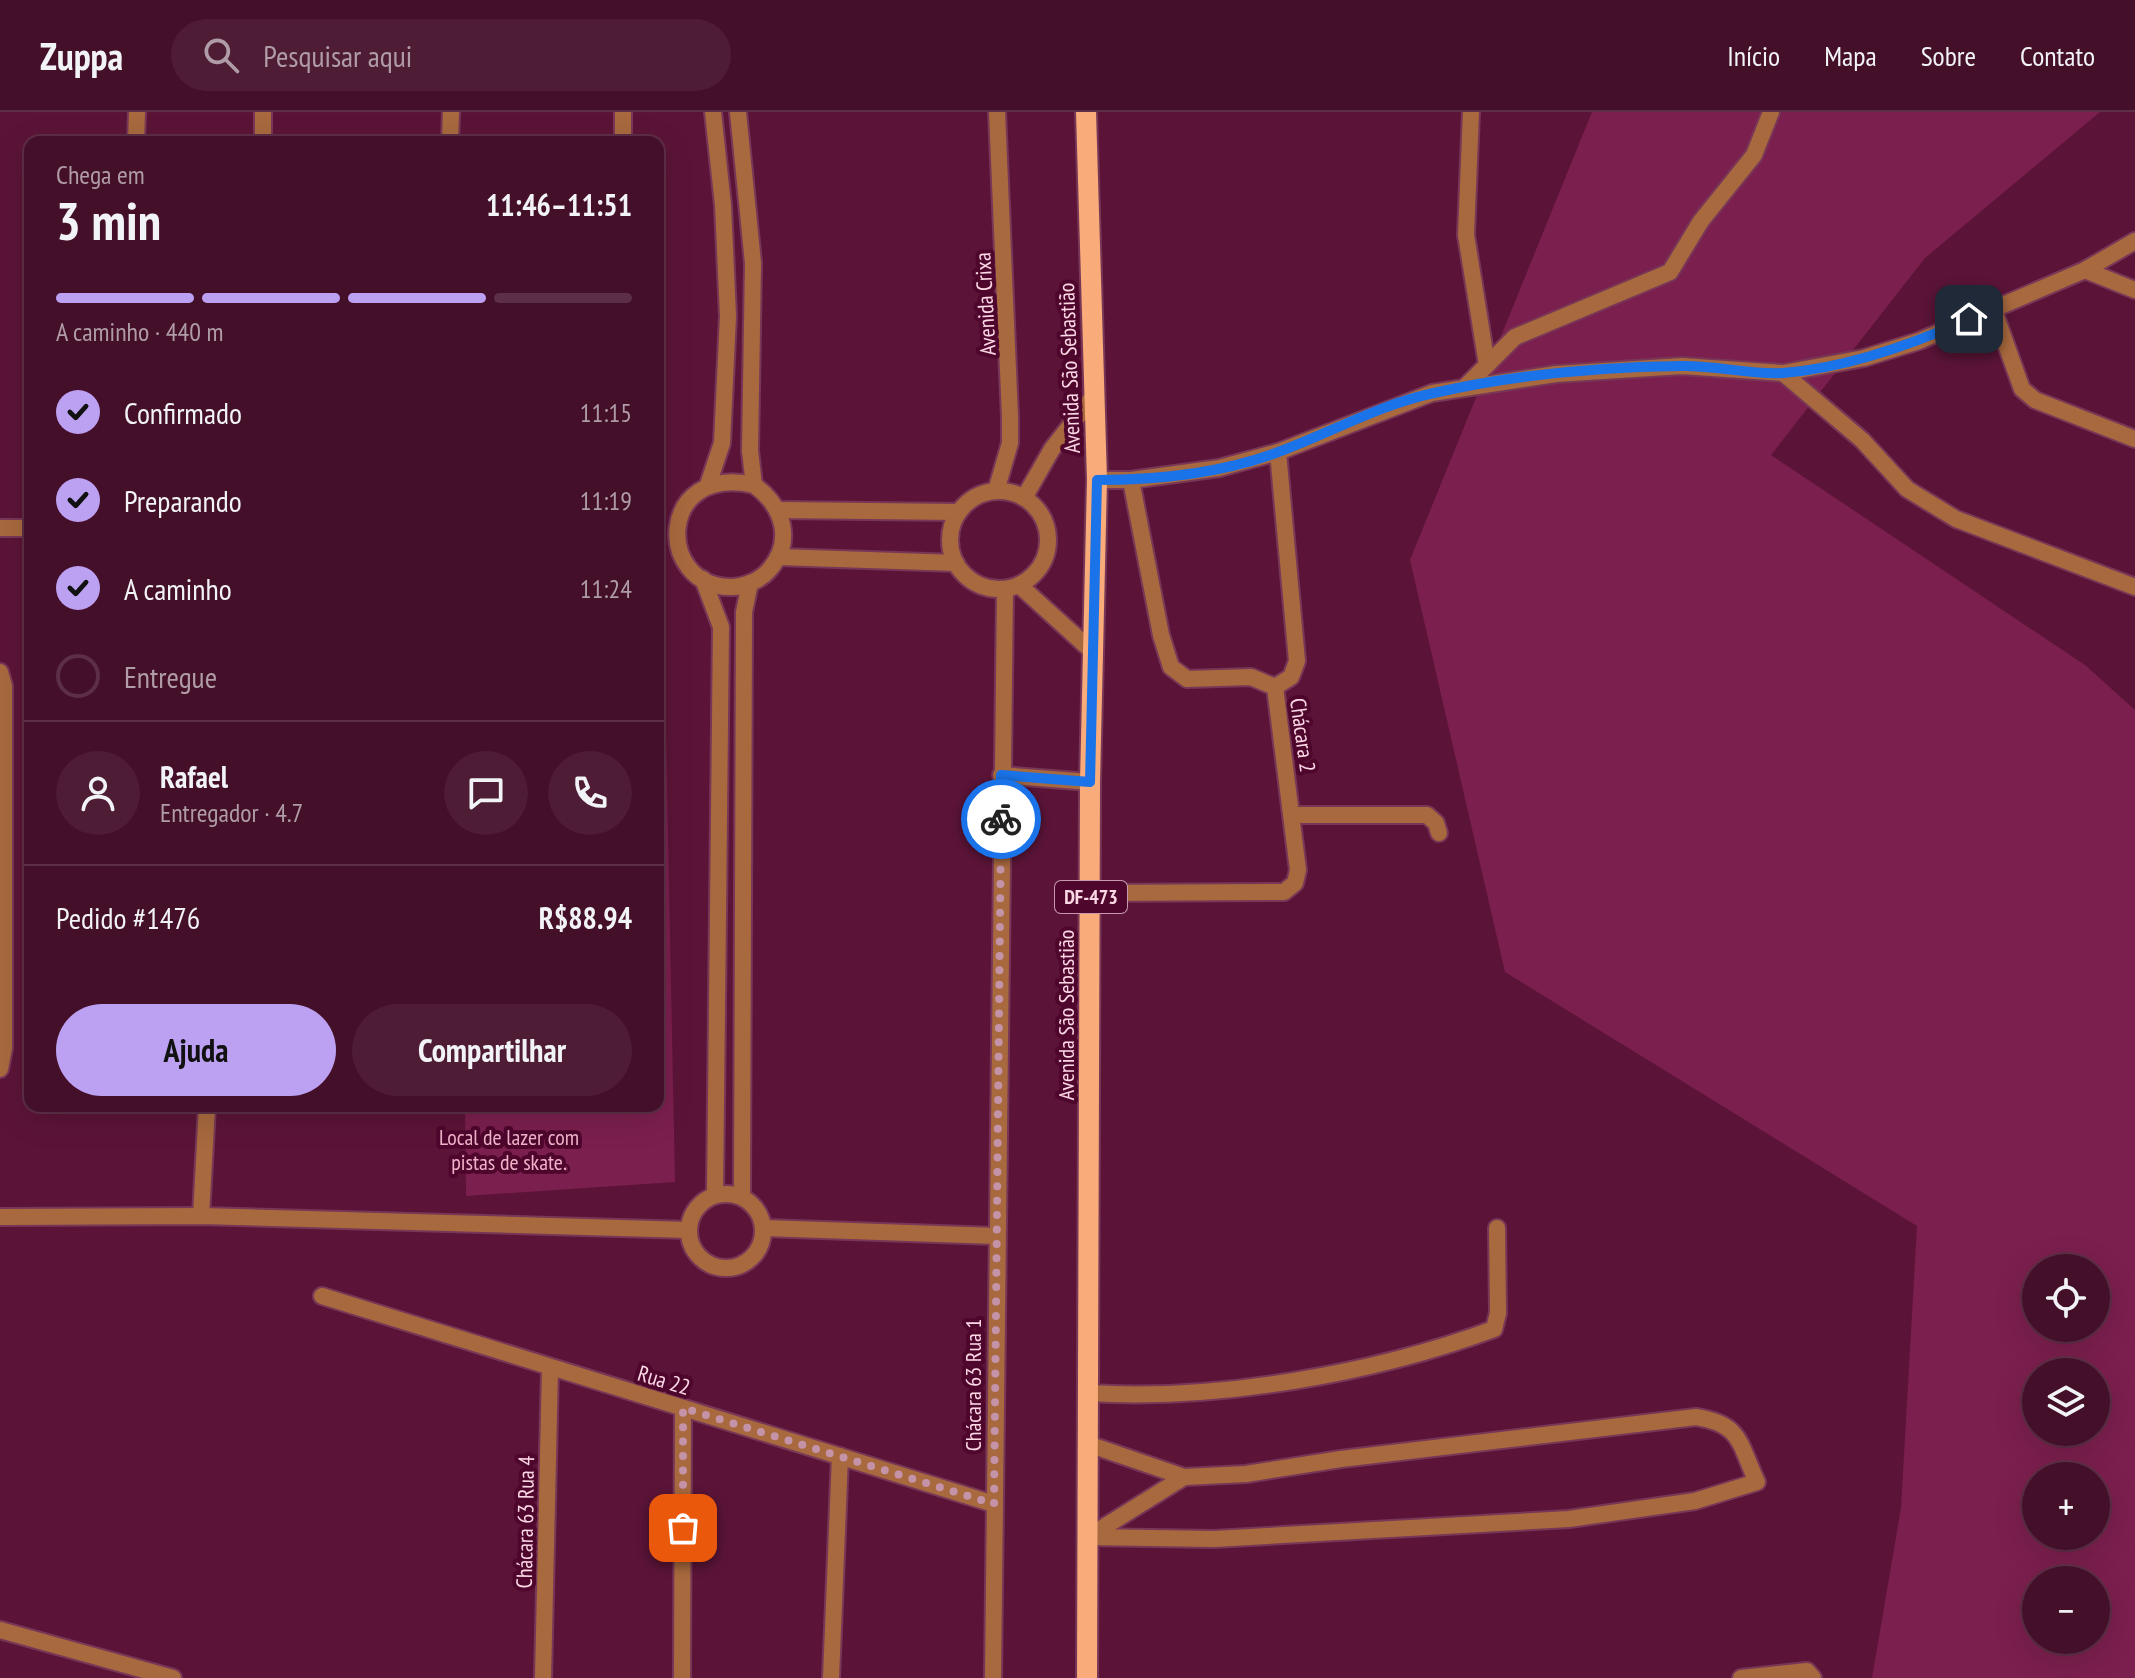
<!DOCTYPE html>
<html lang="pt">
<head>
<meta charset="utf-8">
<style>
  body { margin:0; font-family:"PT Sans Narrow",sans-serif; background:#4e1d35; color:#f1f3f6; height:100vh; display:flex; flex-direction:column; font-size:30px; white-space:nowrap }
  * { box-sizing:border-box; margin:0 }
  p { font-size:26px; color:#af9ca8 }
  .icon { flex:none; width:44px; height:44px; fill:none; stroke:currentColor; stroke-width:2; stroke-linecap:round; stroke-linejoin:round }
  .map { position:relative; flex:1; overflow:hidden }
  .side { position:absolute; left:24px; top:24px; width:640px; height:976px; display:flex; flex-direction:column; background:#440f29; border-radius:16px; box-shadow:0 8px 32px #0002,0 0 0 2px #5c2f46 }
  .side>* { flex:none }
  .fabs { position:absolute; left:2022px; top:1142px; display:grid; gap:16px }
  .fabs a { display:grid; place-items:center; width:88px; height:88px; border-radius:50%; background:#440f29; box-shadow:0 8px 32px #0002,0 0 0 2px #5c2f46; font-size:40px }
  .pin { position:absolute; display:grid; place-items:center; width:68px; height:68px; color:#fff; margin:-34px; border-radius:16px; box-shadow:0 4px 12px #0006 }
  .courier { position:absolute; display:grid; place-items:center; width:80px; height:80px; margin:-40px; border:6px solid #1a73e8; border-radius:50%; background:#fff; color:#222; box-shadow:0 2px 10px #0007 }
  .head em { font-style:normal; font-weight:700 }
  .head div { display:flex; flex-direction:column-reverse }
  .head { display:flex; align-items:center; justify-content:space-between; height:136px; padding:0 32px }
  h1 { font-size:52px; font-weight:700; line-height:60px }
  .bar { display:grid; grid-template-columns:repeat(4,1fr); gap:12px 8px; align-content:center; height:96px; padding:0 32px }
  .bar i { height:10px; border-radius:6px; background:#5c2f46 }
  .bar .active { background:#bca0f2 }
  .bar p { grid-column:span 4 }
  .line { display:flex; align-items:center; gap:20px; padding:0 32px; border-top:2px solid #5c2f46 }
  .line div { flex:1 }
  .round { display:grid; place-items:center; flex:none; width:84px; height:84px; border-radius:42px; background:#4e1d35 }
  ol { padding:0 32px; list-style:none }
  li { display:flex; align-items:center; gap:24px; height:88px }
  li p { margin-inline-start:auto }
  li .icon { padding:8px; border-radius:50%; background:#bca0f2; color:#111; stroke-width:4 }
  li:last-child { color:#af9ca8 }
  li i { width:44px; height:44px; border:4px solid #5c2f46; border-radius:50% }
  .action { display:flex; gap:16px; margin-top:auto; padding:16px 32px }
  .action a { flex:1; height:92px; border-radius:48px; background:#bca0f2; color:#111; font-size:32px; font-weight:700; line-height:92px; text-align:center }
  .action a+a { background:#4e1d35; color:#f1f3f6 }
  header { display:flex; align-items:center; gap:48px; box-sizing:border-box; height:112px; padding:0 40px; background:#440f29; border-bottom:2px solid #5c2f46 }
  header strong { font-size:38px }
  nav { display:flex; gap:44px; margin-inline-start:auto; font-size:28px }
  .search { width:560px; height:72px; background:#4e1d35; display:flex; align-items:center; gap:20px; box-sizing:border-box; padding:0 28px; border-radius:44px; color:#af9ca8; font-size:30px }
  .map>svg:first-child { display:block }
  .green { fill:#7b1f4e; fill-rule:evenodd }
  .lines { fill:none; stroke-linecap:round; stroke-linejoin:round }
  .minor-casing { stroke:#783756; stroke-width:20 }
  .primary-casing { stroke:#783756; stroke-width:24 }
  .minor { stroke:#a8693e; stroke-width:16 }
  .primary { stroke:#f9ac79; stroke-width:20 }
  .done { stroke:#c493a8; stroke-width:8; stroke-dasharray:0 14.4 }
  .route { stroke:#1a73e8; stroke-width:10 }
  .labels { text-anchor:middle; stroke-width:8; stroke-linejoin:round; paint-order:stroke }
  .shield { fill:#4e062d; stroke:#c899ae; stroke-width:2 }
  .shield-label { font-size:20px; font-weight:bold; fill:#fcd8e5 }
  .street-label { font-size:22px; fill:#fcd8e5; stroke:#4e062d }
  .park-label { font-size:22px; fill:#f0b3ca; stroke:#4e062d }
</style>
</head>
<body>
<header>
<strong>Zuppa</strong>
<div class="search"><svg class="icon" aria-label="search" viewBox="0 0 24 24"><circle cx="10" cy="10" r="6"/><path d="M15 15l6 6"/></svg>Pesquisar aqui</div>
<nav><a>Início</a><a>Mapa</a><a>Sobre</a><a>Contato</a></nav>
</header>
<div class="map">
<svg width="2135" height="1566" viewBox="0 0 2135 1566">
  <rect width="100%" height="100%" fill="#5b1437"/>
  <g class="green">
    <path d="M1592 0H2100L1925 146 1771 343 2085 553 2135 598V1566H1872L1901 1396 1917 1114 1505 860 1410 448ZM2036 1156H2096V1216H2036ZM2036 1260H2096V1320H2036ZM2036 1364H2096V1424H2036ZM2036 1468H2096V1528H2036Z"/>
    <polygon points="658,474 663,474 675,1070 466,1084 465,994 658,994"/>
  </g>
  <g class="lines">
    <defs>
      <g id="minor">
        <path d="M738 0 753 151 750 339 754 373C783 394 794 428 770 457 761 468 745 475 731 475 655 475 657 351 754 373"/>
        <polyline points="1471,0 1466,123 1487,253"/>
        <polyline points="136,30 137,0"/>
        <polyline points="263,30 263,0"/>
        <polyline points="450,30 451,0"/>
        <polyline points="623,30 623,0"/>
        <polyline points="2085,158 2135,178"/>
        <polyline points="1993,196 2022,277 2035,288 2135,327"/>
        <polyline points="1783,261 1862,328 1907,377 1956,407 2135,475"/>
        <polyline points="1464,276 1515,225 1670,160 1701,109 1754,43 1771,0"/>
        <polyline points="1097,368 1131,368 1219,356 1278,340 1432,281 1556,262 1682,254 1783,261 1864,246 1919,229 2085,158 2135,129"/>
        <polyline points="708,373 722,331 728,204 723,93 713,0"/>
        <polyline points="996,379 1010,331 1010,305 997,0"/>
        <circle cx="999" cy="428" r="49"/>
        <polyline points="1024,386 1052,337 1092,286"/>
        <polyline points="779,398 959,400"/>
        <polyline points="0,416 30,416"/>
        <polyline points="779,445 956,451"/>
        <polyline points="703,467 721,515 715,1083"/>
        <polyline points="1019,473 1093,540"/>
        <polyline points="0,560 4,574 4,936 0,957"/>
        <polyline points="1275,575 1291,565 1297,549 1278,340"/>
        <polyline points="1001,663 1090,670"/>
        <polyline points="1292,703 1427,703 1436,711 1439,721"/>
        <polyline points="1091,781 1284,780 1295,771 1298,758 1275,575 1251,565 1187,567 1171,555 1161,523 1131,368"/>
        <circle cx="726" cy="1119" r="37"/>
        <polyline points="742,1085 744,500 750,471"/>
        <polyline points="201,1104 207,994"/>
        <polyline points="0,1105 201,1104 689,1118"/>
        <polyline points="764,1116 996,1124"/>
        <polyline points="322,1184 994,1392"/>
        <path d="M1088 1281C1218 1289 1372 1262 1494 1217L1498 1201 1497 1116"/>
        <path d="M1088 1425 1214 1427 1569 1407 1695 1389 1757 1370C1739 1332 1742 1312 1696 1305L1341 1347 1246 1362 1184 1365 1088 1332"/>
        <polyline points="1088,1425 1184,1365"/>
        <polyline points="0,1518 173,1566"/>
        <polyline points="543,1566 550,1256"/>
        <polyline points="682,1566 683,1296"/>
        <polyline points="831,1566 840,1344"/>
        <polyline points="993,1566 1005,477"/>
        <polyline points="1741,1566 1807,1559 1813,1566"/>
      </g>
      <polyline id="primary" points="1086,0 1097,368 1090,670 1087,1566"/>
    </defs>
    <use href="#minor" class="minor-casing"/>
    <use href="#primary" class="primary-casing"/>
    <use href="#minor" class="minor"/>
    <use href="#primary" class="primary"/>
  </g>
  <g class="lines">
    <polyline class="done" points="683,1416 683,1296 994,1392 1001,707"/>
    <path class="route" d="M1001 707V663L1090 670 1097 368C1158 368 1224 361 1281 339 1332 320 1381 292 1434 281 1513 263 1600 255 1681 254 1715 253 1750 263 1783 261 1847 256 1911 233 1969 207"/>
  </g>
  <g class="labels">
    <rect class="shield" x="1055" y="769" width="72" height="32" rx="6"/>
    <g class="shield-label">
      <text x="1091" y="792">DF-473</text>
    </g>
    <g class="street-label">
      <text transform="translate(985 192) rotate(-93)" y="8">Avenida Crixa</text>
      <text transform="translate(1069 256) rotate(-92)" y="8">Avenida São Sebastião</text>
      <text transform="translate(1303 623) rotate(82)" y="8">Chácara 2</text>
      <text transform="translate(1066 903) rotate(-90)" y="8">Avenida São Sebastião</text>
      <text transform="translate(664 1268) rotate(17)" y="8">Rua 22</text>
      <text transform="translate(973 1273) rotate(-90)" y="8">Chácara 63 Rua 1</text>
      <text transform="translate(525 1410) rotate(-89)" y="8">Chácara 63 Rua 4</text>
    </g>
    <g class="park-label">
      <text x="509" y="1033">Local de lazer com<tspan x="509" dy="25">pistas de skate.</tspan></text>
    </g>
  </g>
</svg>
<div class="fabs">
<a><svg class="icon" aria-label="locate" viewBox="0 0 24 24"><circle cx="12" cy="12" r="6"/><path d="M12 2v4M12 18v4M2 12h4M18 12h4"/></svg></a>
<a><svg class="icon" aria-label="layers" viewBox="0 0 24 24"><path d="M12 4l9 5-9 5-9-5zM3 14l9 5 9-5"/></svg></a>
<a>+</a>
<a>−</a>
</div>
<div class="pin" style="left:683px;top:1416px;background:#ea580c"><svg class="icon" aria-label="bag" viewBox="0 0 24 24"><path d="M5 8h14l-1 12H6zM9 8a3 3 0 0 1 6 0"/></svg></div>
<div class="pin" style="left:1969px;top:207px;background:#1f2937"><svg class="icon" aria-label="home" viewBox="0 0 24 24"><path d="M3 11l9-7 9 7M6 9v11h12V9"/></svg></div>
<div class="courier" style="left:1001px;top:707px"><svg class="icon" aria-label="bike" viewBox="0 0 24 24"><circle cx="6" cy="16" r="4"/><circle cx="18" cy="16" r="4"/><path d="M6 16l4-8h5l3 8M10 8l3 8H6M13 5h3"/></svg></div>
<section class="side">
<div class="head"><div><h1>3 min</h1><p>Chega em</p></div><em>11:46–11:51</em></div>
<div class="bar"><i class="active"></i><i class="active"></i><i class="active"></i><i></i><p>A caminho · 440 m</p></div>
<ol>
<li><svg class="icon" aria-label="check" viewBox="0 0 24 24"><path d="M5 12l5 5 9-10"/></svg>Confirmado<p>11:15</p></li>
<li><svg class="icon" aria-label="check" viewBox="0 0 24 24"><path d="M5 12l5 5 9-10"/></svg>Preparando<p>11:19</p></li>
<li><svg class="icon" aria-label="check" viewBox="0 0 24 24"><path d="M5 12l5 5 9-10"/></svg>A caminho<p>11:24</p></li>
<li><i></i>Entregue</li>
</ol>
<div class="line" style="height:144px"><a class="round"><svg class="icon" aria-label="person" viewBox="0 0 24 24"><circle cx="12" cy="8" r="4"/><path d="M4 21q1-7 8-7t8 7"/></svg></a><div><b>Rafael</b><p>Entregador · 4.7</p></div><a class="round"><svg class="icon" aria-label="chat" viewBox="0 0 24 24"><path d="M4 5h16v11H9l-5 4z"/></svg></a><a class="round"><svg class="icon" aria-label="phone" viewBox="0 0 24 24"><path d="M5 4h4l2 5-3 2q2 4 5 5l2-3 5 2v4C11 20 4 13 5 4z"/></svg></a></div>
<div class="line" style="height:104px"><div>Pedido #1476</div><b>R$88.94</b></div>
<div class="action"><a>Ajuda</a><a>Compartilhar</a></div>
</section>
</div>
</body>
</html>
